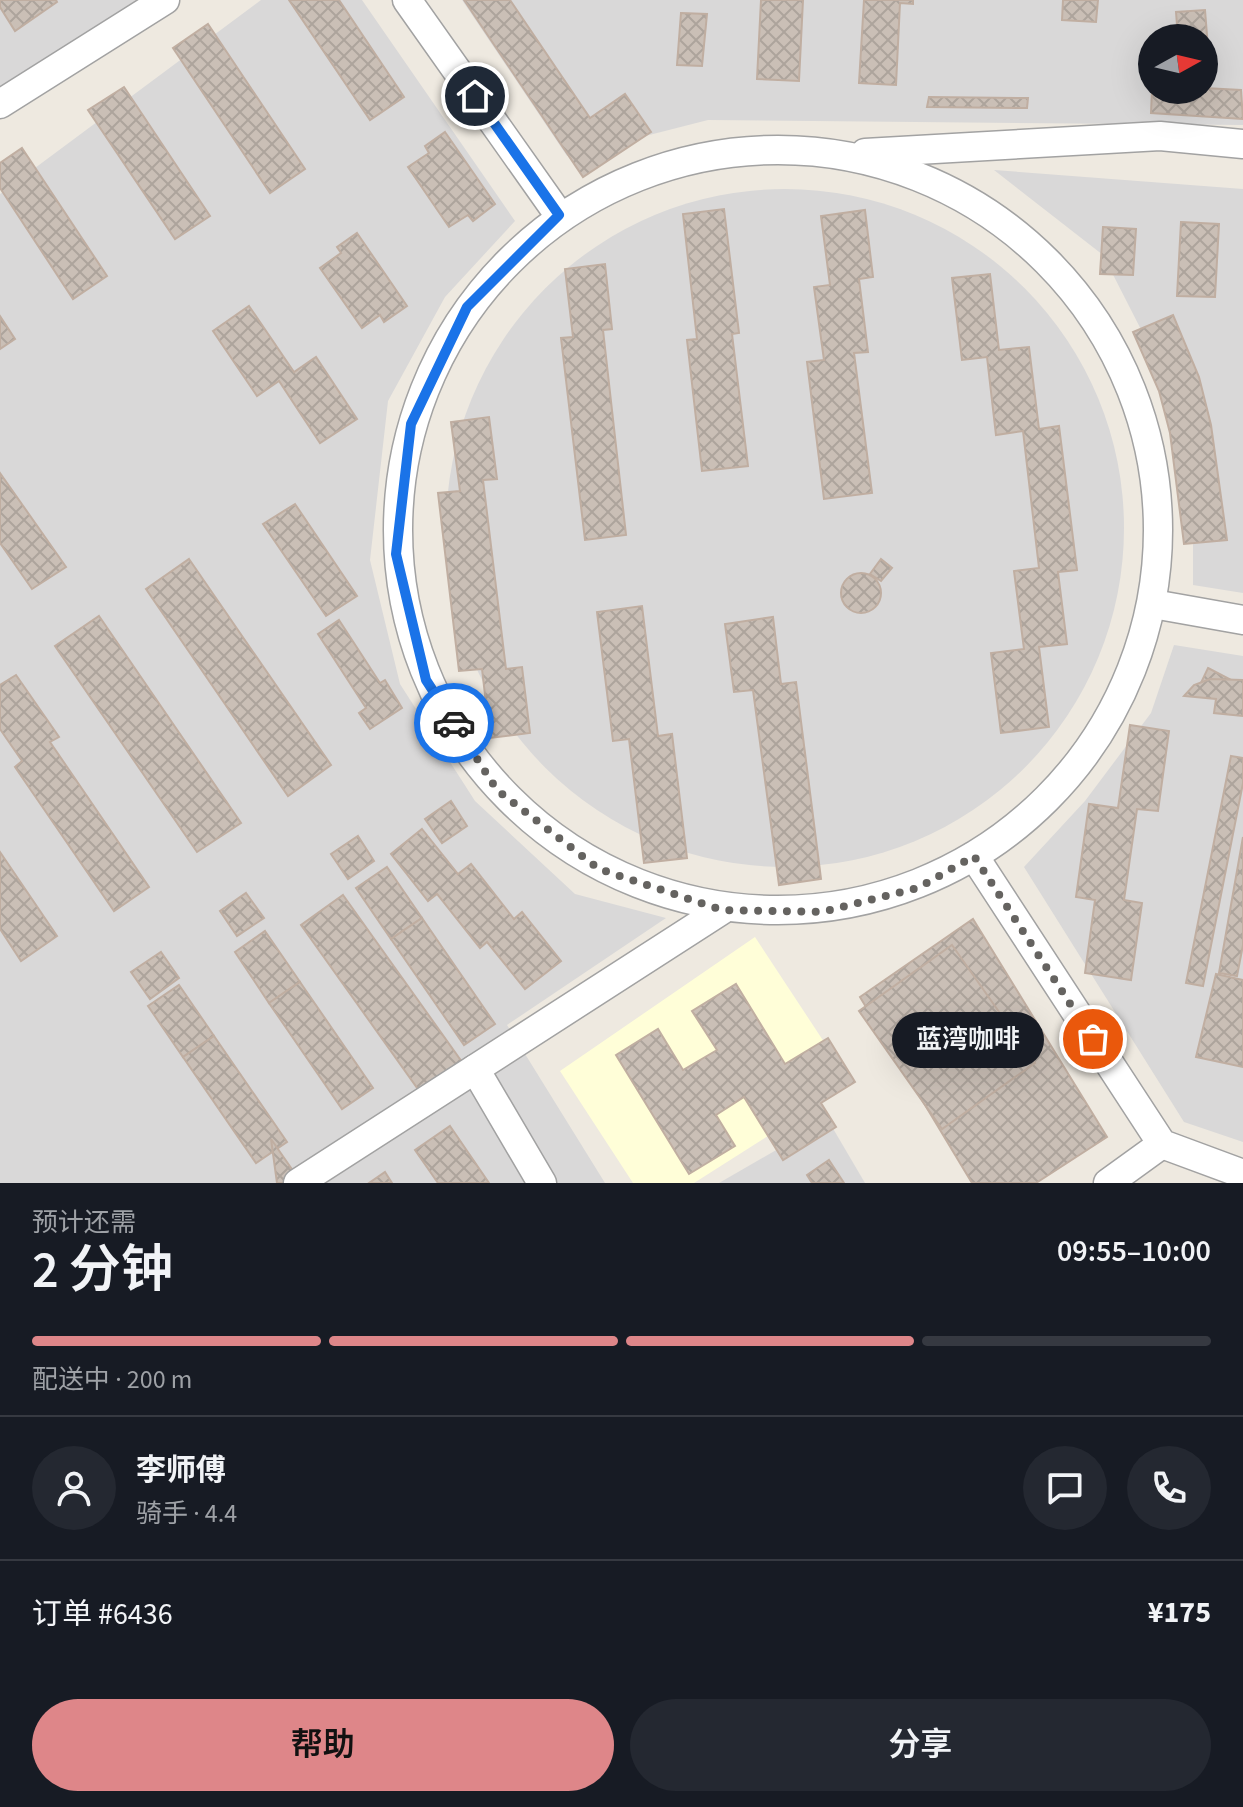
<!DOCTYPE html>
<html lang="zh">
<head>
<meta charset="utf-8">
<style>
  body { margin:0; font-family:"Source Sans 3","Noto Sans SC",sans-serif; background:#242831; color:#f1f3f6; height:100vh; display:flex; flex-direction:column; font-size:30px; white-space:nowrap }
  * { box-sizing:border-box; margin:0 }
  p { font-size:26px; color:#9ea1a6 }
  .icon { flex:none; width:44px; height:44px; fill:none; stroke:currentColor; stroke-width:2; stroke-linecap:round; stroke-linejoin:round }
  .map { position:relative; height:1183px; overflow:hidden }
  .side { display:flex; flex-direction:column; background:#171b24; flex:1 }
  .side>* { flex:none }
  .needle { width:52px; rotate:82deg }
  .tools { position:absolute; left:1138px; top:24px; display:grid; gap:16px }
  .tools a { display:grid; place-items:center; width:80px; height:80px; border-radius:50%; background:#171b24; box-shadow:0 8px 32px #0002; font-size:40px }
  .pin { position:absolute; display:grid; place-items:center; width:68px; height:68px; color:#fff; margin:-34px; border:4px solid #fff; border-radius:50%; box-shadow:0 2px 8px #0007 }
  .courier { position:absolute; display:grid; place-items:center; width:80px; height:80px; margin:-40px; border:6px solid #1a73e8; border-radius:50%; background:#fff; color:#222; box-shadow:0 2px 10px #0007 }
  .bubble { position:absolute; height:56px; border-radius:28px; background:#171b24; box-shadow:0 8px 32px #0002; font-size:26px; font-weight:600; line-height:56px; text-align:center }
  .head em { font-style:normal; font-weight:600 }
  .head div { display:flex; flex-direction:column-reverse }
  .head { display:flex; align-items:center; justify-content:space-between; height:136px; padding:0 32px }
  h1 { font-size:52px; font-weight:600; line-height:60px }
  .bar { display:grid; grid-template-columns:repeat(4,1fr); gap:12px 8px; align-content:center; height:96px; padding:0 32px }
  .bar i { height:10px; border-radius:6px; background:#363941 }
  .bar .current { background:#de8689 }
  .bar p { grid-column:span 4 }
  .line { display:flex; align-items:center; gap:20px; padding:0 32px; border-top:2px solid #363941 }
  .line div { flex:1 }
  .round { display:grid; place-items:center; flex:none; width:84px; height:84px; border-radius:42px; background:#242831 }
  .primary-button { display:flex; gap:16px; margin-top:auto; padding:16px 32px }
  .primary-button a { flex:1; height:92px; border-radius:48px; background:#de8689; color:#111; font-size:32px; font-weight:600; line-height:92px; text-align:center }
  .primary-button a+a { background:#242831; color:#f1f3f6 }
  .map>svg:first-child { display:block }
  .residential { fill:#d9d8d8; fill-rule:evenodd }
  .education { fill:#fffed8 }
  .building { fill:url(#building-cross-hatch); stroke:#c0aea1; stroke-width:2 }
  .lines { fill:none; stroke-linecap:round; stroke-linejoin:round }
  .minor-casing { stroke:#a2a2a2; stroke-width:31 }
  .minor { stroke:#fff; stroke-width:28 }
  .done { stroke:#656360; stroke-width:8; stroke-dasharray:0 14.4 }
  .route { stroke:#1a73e8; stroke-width:10 }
</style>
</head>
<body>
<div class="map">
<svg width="1243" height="1183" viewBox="0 0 1243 1183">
  <defs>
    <pattern id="building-cross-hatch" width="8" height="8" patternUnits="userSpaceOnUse" patternTransform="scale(2)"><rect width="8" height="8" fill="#cabfb6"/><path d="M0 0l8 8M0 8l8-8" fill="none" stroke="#ada49c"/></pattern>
  </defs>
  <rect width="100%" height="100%" fill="#eee9e0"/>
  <g class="residential">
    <polygon points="0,0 151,0 0,94"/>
    <polygon points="261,0 362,0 515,221 445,297 388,401 370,560 400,684 475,801 575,894 666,918 507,1025 605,1183 0,1183 0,194"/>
    <path d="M462 0H1243V125L708 120 567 156ZM1152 38H1204V90H1152Z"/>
    <polygon points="994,170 1243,189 1243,593 1193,585 1193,471 1155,357 1103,255"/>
    <circle cx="785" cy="528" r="339"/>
    <polygon points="1174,645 1243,656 1243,1142 1184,1122 1024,867 1085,801 1151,713"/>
    <polygon points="828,1120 865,1183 719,1183"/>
  </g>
  <polygon class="education" points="755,937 851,1083 694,1183 633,1183 560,1071"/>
  <g class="building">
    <polygon points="0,0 56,0 57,2 15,31 0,7"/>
    <polygon points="289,0 339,0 404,97 370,120"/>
    <polygon points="464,0 510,0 590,118 625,94 651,132 583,177"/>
    <polygon points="761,0 803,0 799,81 757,79"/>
    <polygon points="864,0 913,0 913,4 900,3 896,85 859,83"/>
    <polygon points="1063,0 1098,0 1096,22 1062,20"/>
    <polygon points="1205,10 1209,61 1204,62 1204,38 1178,38 1176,12"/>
    <polygon points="681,13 707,14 702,66 677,65"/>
    <polygon points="208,24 305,169 270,193 173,48"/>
    <polygon points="124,87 210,216 175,239 88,110"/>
    <polygon points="1204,88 1241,90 1243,119 1151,113 1152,90"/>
    <polygon points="929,97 1028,98 1027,108 927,107"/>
    <polygon points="445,132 495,204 473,221 468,215 449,227 408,167 429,153 425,146"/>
    <polygon points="22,148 107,276 73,299 0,188 0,163"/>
    <polygon points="724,209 739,333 732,334 748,466 702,471 687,340 697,339 683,214"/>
    <polygon points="865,210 873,277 859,279 868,352 854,353 872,493 824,499 807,362 824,360 814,287 830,285 821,216"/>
    <polygon points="1181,222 1219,224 1215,297 1177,296"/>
    <polygon points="1103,227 1136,229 1133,275 1100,274"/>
    <polygon points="357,233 407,306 384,322 380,315 362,328 320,268 341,253 337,247"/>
    <polygon points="605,264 612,329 603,330 626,535 585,540 561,338 573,337 565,269"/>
    <polygon points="990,274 999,350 1029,347 1039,429 1059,426 1077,570 1058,572 1067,644 1039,647 1049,727 1001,733 991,653 1024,649 1014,571 1039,568 1023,431 996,435 987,357 962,360 952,278"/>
    <polygon points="249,306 294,372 316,357 357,419 320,443 279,381 257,396 213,331"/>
    <polygon points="1173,315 1199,377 1211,425 1227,540 1184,544 1170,433 1159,391 1133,332"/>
    <polygon points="0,316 15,339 0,349"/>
    <polygon points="489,417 497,479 483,480 506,669 522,667 530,733 490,738 482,669 459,671 438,493 460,491 451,422"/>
    <polygon points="0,473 66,567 32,589 0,543"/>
    <polygon points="295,504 357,596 326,616 263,524"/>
    <polygon points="189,559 331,765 288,796 146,589"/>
    <polygon points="881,559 892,568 881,581 870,574"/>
    <circle cx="861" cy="593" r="20"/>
    <polygon points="642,606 658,736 672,734 687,858 644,863 629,739 613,741 597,612"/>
    <polygon points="99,616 241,823 197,852 55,646"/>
    <polygon points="773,617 781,684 796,682 821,879 779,885 753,690 734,692 725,624"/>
    <polygon points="339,620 380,683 385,680 402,708 370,729 359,713 366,708 318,634"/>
    <polygon points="1208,668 1243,686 1243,710 1199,687"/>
    <polygon points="16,675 59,737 50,742 149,887 114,911 15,767 22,761 0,729 0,685"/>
    <polygon points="1210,679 1243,680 1243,716 1214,713 1216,699 1184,696 1194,685"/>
    <polygon points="1130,725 1169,731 1158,811 1137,809 1124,900 1142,903 1131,980 1085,973 1095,900 1076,897 1089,804 1118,808"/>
    <polygon points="1231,756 1243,758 1243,783 1203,986 1186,983"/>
    <polygon points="451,801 467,826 442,843 425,819"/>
    <polygon points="422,829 458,874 471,864 514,919 522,912 561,961 525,989 487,942 480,948 437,894 428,901 391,854"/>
    <polygon points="358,836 374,861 348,879 331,854"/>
    <polygon points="1243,837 1243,945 1237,976 1219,973"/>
    <polygon points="0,852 57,936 21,961 0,929"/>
    <polygon points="387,867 422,918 391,939 356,888"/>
    <polygon points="246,893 264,918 237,936 220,911"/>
    <polygon points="343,895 467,1069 425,1099 301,925"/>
    <polygon points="422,918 495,1024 464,1045 391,939"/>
    <polygon points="973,919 1107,1137 1036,1183 972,1183 860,997"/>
    <polygon points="265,931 300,982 269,1003 235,952"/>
    <polygon points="952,945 1035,1063 942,1129 859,1011"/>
    <polygon points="161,952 179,978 150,999 131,972"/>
    <polygon points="1216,974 1243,980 1243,1067 1196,1057"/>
    <polygon points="300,982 373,1088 342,1109 269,1003"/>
    <polygon points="736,984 785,1064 828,1038 855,1082 821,1103 836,1127 783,1160 744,1097 716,1115 735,1146 689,1174 616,1055 658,1029 683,1070 717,1050 692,1011"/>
    <polygon points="179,985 214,1036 183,1057 148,1006"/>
    <polygon points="214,1036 287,1142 256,1163 183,1057"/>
    <polygon points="450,1126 489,1183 438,1183 415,1150"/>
    <polygon points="271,1139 298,1178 291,1183 277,1183"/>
    <polygon points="829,1160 844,1183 812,1183 807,1175"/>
    <polygon points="385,1172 392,1183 369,1183"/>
  </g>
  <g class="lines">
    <defs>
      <g id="minor">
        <polyline points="407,0 559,215"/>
        <polyline points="0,104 165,0"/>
        <circle cx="778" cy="530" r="380"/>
        <polyline points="865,153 1160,136 1243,144"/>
        <polyline points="1153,604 1243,620"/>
        <polyline points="974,856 1162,1144 1243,1174"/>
        <polyline points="475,1069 542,1183"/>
        <polyline points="298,1183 722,910"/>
        <polyline points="1108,1183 1162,1144"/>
      </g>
    </defs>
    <use href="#minor" class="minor-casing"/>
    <use href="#minor" class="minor"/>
  </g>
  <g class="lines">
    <polyline class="done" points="454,723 497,790 599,869 722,910 822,912 918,888 974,856 1093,1039"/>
    <polyline class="route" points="454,723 426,680 396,554 411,424 467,307 559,215 475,96"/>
  </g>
</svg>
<div class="tools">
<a><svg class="needle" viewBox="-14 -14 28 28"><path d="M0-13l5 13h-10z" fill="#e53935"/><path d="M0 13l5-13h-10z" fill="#9ea1a6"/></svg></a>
</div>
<div class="pin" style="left:1093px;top:1039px;background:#ea580c"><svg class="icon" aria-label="bag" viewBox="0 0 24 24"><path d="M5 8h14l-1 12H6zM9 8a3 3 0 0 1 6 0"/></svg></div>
<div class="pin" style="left:475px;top:96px;background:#1f2937"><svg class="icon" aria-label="home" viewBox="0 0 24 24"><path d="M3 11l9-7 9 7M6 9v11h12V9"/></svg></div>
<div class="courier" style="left:454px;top:723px"><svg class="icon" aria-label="car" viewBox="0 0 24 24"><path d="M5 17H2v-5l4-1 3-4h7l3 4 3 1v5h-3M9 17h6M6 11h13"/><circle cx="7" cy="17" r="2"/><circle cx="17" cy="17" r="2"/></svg></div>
<div class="bubble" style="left:892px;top:1012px;width:152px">蓝湾咖啡</div>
</div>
<section class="side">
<div class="head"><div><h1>2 分钟</h1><p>预计还需</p></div><em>09:55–10:00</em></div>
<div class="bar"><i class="current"></i><i class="current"></i><i class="current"></i><i></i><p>配送中 · 200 m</p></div>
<div class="line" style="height:144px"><a class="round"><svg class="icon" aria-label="person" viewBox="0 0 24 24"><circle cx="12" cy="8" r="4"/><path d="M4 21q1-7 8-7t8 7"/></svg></a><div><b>李师傅</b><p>骑手 · 4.4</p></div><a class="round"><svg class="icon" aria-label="chat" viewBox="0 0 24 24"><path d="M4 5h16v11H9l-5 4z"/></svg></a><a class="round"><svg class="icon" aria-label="phone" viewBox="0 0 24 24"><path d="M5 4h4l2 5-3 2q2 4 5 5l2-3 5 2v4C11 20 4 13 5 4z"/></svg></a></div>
<div class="line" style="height:104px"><div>订单 #6436</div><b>¥175</b></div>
<div class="primary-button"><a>帮助</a><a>分享</a></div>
</section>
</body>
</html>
